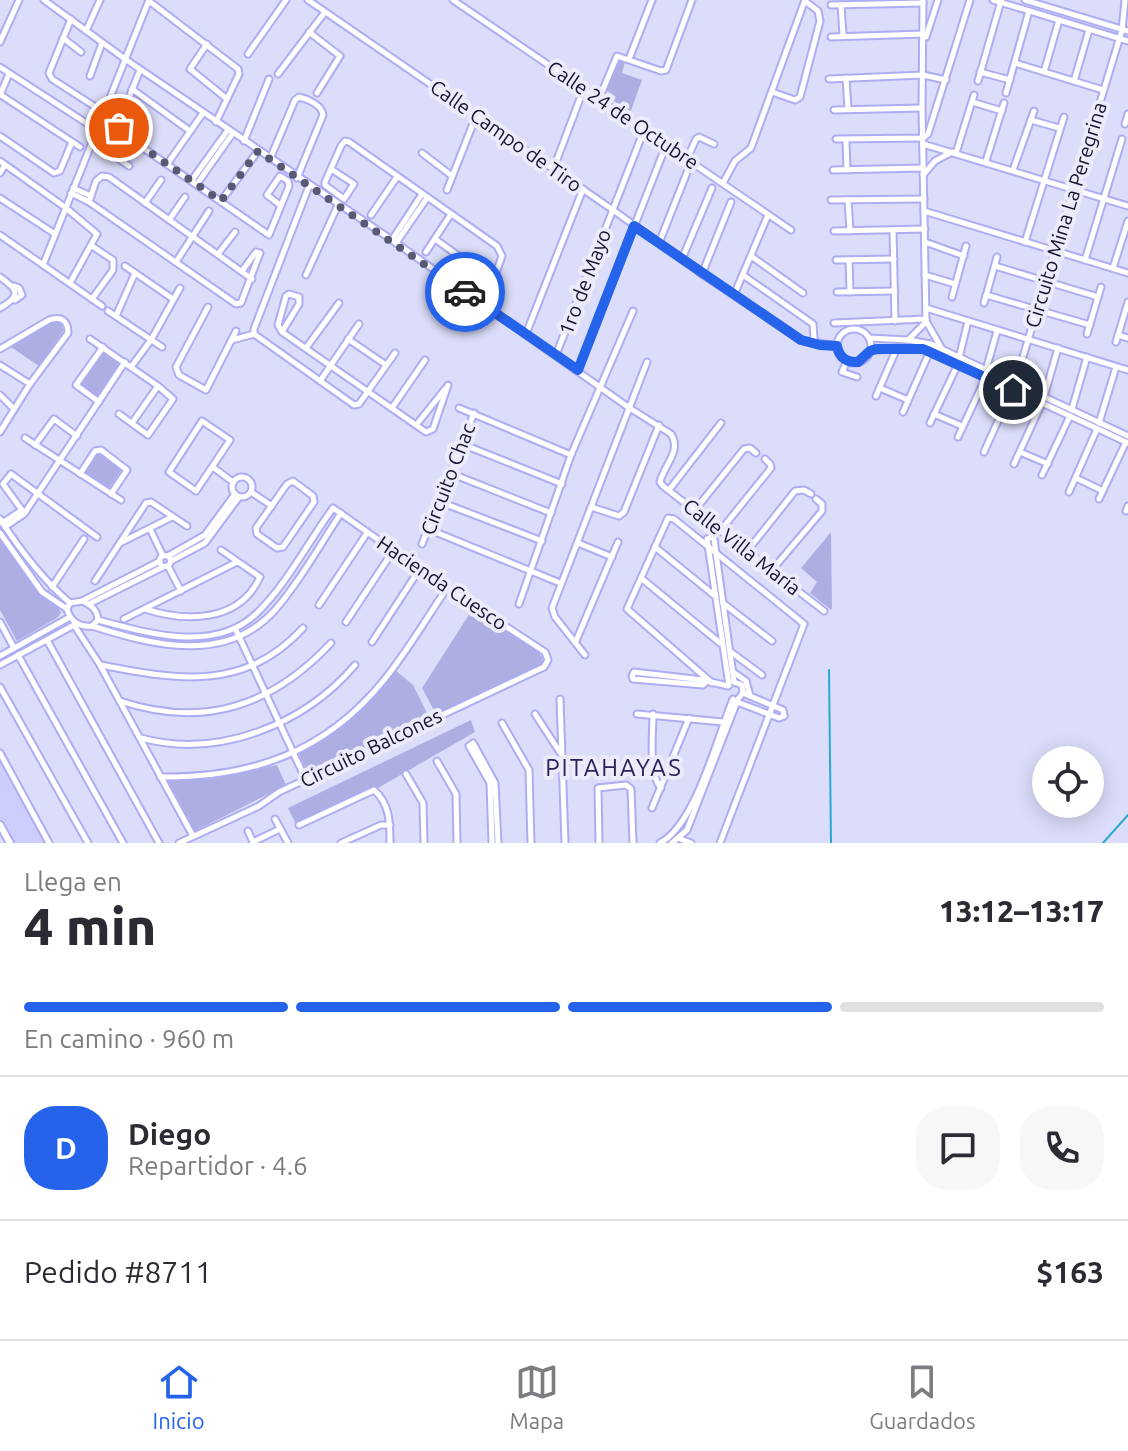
<!DOCTYPE html>
<html lang="es">
<head>
<meta charset="utf-8">
<style>
  body { margin:0; font-family:Ubuntu,sans-serif; background:#f7f7f7; color:#2b2b33; height:100vh; display:flex; flex-direction:column; font-size:30px; white-space:nowrap }
  * { box-sizing:border-box; margin:0 }
  p { font-size:26px; color:#7c7c81 }
  .icon { flex:none; width:44px; height:44px; fill:none; stroke:currentColor; stroke-width:2; stroke-linecap:round; stroke-linejoin:round }
  .map { position:relative; height:843px; overflow:hidden }
  .details { display:flex; flex-direction:column; background:#fff; flex:1 }
  .details>* { flex:none }
  .buttons { position:absolute; left:1032px; top:746px; display:grid; gap:16px }
  .buttons a { display:grid; place-items:center; width:72px; height:72px; border-radius:50%; background:#fff; box-shadow:0 4px 20px #0003; font-size:40px }
  .pin { position:absolute; display:grid; place-items:center; width:68px; height:68px; color:#fff; margin:-34px; border:4px solid #fff; border-radius:50%; box-shadow:0 2px 8px #0007 }
  .courier { position:absolute; display:grid; place-items:center; width:80px; height:80px; margin:-40px; border:6px solid #2563eb; border-radius:50%; background:#fff; color:#222; box-shadow:0 2px 10px #0007 }
  .summary em { font-style:normal; font-weight:800 }
  .summary div { display:flex; flex-direction:column-reverse }
  .summary { display:flex; align-items:center; justify-content:space-between; height:136px; padding:0 24px }
  h1 { font-size:52px; font-weight:800; line-height:60px }
  .bar { display:grid; grid-template-columns:repeat(4,1fr); gap:12px 8px; align-content:center; height:96px; padding:0 24px }
  .bar i { height:10px; border-radius:6px; background:#e1e1e2 }
  .bar .selected { background:#2563eb }
  .bar p { grid-column:span 4 }
  .line { display:flex; align-items:center; gap:20px; padding:0 24px; border-top:2px solid #e1e1e2 }
  .line div { flex:1 }
  .round { display:grid; place-items:center; flex:none; width:84px; height:84px; border-radius:32px; background:#f7f7f7 }
  .dock { display:flex; justify-content:space-around; align-items:center; height:112px; border-top:2px solid #e1e1e2; background:#fff; font-size:22px; color:#7c7c81 }
  .dock a { display:grid; justify-items:center; gap:4px }
  .dock .selected { color:#2563eb }
  .map>svg:first-child { display:block }
  .built { fill:#cecefe }
  .green { fill:#aeaee3 }
  .lines { fill:none; stroke-linecap:round; stroke-linejoin:round }
  .stream { stroke:#29a9d2; stroke-width:2 }
  .minor-casing { stroke:#aeadf3; stroke-width:9 }
  .major-casing { stroke:#aeadf3; stroke-width:10 }
  .minor { stroke:#fff; stroke-width:5 }
  .major { stroke:#fff; stroke-width:6 }
  .done { stroke:#5a5974; stroke-width:8; stroke-dasharray:0 14.4 }
  .route { stroke:#2563eb; stroke-width:10 }
  .labels { text-anchor:middle; stroke-width:8; stroke-linejoin:round; paint-order:stroke }
  .street-label { font-size:20px; fill:#14122c; stroke:#ebebfa }
  .quarter-label { font-size:24px; letter-spacing:2px; fill:#29225b; stroke:#ebebfa }
</style>
</head>
<body>
<div class="map">
<svg width="1128" height="843" viewBox="0 0 1128 843">
  <rect width="100%" height="100%" fill="#dcddfa"/>
  <polygon class="built" points="0,759 46,843 13,843 0,819"/>
  <g class="green">
    <polygon points="619,59 625,62 622,73 642,80 630,113 614,101 616,97 606,90"/>
    <polygon points="51,321 59,321 64,330 39,366 11,347"/>
    <polygon points="102,351 120,364 97,397 79,385"/>
    <polygon points="97,453 122,469 108,490 84,473"/>
    <polygon points="831,532 832,608 831,610 810,593 817,582 801,568"/>
    <polygon points="0,539 36,590 59,609 61,613 57,618 17,641 0,610"/>
    <polygon points="472,610 538,651 543,659 541,665 436,714 422,688"/>
    <path d="M395 670 413 685 429 717 308 774 299 754C340 731 367 708 395 670Z"/>
    <polygon points="471,720 475,732 378,788 296,824 288,808"/>
    <polygon points="277,765 286,785 195,831 167,779 209,779"/>
  </g>
  <g class="lines">
    <g class="stream">
      <polyline points="829,670 831,843"/>
      <polyline points="1103,843 1128,815"/>
    </g>
    <defs>
      <g id="minor">
        <path d="M44 0 125 59 392 240 628 407 671 434C682 451 664 465 660 482L663 486 824 611"/>
        <polyline points="308,0 613,210 702,274 801,340 837,346"/>
        <polyline points="453,0 791,230"/>
        <polyline points="923,0 922,108 926,321 942,349"/>
        <polyline points="993,0 1128,41"/>
        <polyline points="1025,0 1128,31"/>
        <polyline points="149,1 238,69 239,74 216,122"/>
        <polyline points="831,5 923,3"/>
        <polyline points="841,5 843,35"/>
        <polyline points="71,19 49,73 52,79 97,108"/>
        <polyline points="86,31 100,0"/>
        <polyline points="309,32 340,56 317,93"/>
        <polyline points="831,37 924,34"/>
        <polyline points="926,37 938,0"/>
        <polyline points="63,38 81,52"/>
        <polyline points="0,42 19,0"/>
        <polyline points="207,44 190,69 227,99"/>
        <polyline points="248,54 286,0"/>
        <polyline points="629,59 652,0"/>
        <polyline points="1015,63 1103,90"/>
        <polyline points="0,67 97,130"/>
        <polyline points="140,70 120,120 119,128 123,134 269,235 289,186 288,181 280,176 267,195 280,205"/>
        <polyline points="980,72 1010,80"/>
        <polyline points="1044,72 1059,20"/>
        <polyline points="278,74 325,12"/>
        <polyline points="90,76 102,43"/>
        <polyline points="846,78 848,109"/>
        <polyline points="829,79 923,75 946,80"/>
        <polyline points="978,81 1001,1"/>
        <polyline points="1074,81 1089,30"/>
        <polyline points="132,89 190,131"/>
        <polyline points="772,92 795,100 800,97 820,21 818,11 805,1"/>
        <polyline points="1006,93 1029,11"/>
        <polyline points="0,95 9,74"/>
        <polyline points="1,95 80,147"/>
        <polyline points="599,99 617,56 661,71 666,70 692,0"/>
        <polyline points="972,102 1002,111"/>
        <polyline points="834,110 922,108"/>
        <polyline points="1031,120 1059,128"/>
        <polyline points="1125,124 1128,114"/>
        <polyline points="0,136 54,173 60,171 72,142"/>
        <polyline points="836,139 923,138 928,134 970,0"/>
        <polyline points="846,140 847,170"/>
        <polyline points="93,141 129,166"/>
        <polyline points="244,141 269,79"/>
        <polyline points="923,144 1128,206"/>
        <polyline points="422,153 452,176"/>
        <polyline points="956,153 974,95"/>
        <path d="M270 159 295 100 299 97C308 99 322 105 323 115L297 178"/>
        <polyline points="687,159 696,139 699,137 714,144"/>
        <polyline points="0,161 66,208 97,234 70,283"/>
        <polyline points="986,161 1004,103"/>
        <polyline points="168,163 203,113"/>
        <polyline points="331,169 354,184 344,199 325,185 325,182 341,146 345,141 349,142 497,246 502,256 488,296"/>
        <polyline points="553,170 584,88"/>
        <polyline points="833,170 923,168"/>
        <polyline points="1013,170 1034,111"/>
        <polyline points="0,173 5,165"/>
        <polyline points="923,175 935,161 952,152"/>
        <polyline points="192,180 228,130"/>
        <polyline points="723,183 735,161 751,148 805,0"/>
        <polyline points="197,184 233,133"/>
        <polyline points="73,188 91,196"/>
        <polyline points="447,190 476,116"/>
        <polyline points="71,193 89,202 236,304 241,303 260,253 256,252 242,271"/>
        <polyline points="0,198 55,234"/>
        <polyline points="831,200 924,199"/>
        <polyline points="848,200 850,231"/>
        <polyline points="221,201 258,151"/>
        <polyline points="89,202 96,181 102,176 109,177 252,279"/>
        <polyline points="145,203 161,180"/>
        <polyline points="924,211 1128,273"/>
        <polyline points="371,215 397,177"/>
        <polyline points="169,220 185,197"/>
        <polyline points="893,230 895,321"/>
        <polyline points="834,231 925,229"/>
        <polyline points="0,235 102,306"/>
        <polyline points="435,239 492,280"/>
        <polyline points="392,240 422,194"/>
        <polyline points="925,242 964,256"/>
        <polyline points="1025,242 1064,117"/>
        <polyline points="396,243 427,198"/>
        <polyline points="659,243 688,170"/>
        <polyline points="426,252 451,214"/>
        <polyline points="218,254 235,232"/>
        <polyline points="751,256 803,293"/>
        <polyline points="682,259 712,188"/>
        <polyline points="836,260 894,259"/>
        <polyline points="849,260 850,292"/>
        <polyline points="1085,260 1122,139"/>
        <polyline points="176,262 209,211"/>
        <polyline points="43,265 149,0"/>
        <polyline points="125,266 173,299"/>
        <polyline points="995,266 1098,297"/>
        <polyline points="1113,268 1128,221"/>
        <polyline points="702,274 731,202"/>
        <polyline points="306,275 338,205"/>
        <polyline points="743,275 813,324 814,339"/>
        <polyline points="925,275 955,284"/>
        <path d="M0 277C19 290 21 296 0 308"/>
        <polyline points="14,286 19,288 22,295 15,300"/>
        <polyline points="837,292 895,291"/>
        <polyline points="734,295 768,215"/>
        <polyline points="986,295 1090,325"/>
        <polyline points="952,297 966,246"/>
        <polyline points="92,299 113,270 113,260 92,246"/>
        <polyline points="984,303 997,257"/>
        <polyline points="208,307 176,367 179,375 206,390 236,331"/>
        <polyline points="926,308 1128,370"/>
        <polyline points="108,311 162,347"/>
        <polyline points="116,316 135,273"/>
        <polyline points="834,323 926,319"/>
        <circle cx="854" cy="346" r="17"/>
        <polyline points="282,332 299,304 299,297 289,294 286,296 278,325 282,332 426,432 433,429 448,385"/>
        <polyline points="254,334 354,405 359,404 395,353"/>
        <polyline points="254,334 254,329 309,186"/>
        <polyline points="526,334 583,189"/>
        <polyline points="1087,334 1101,287"/>
        <polyline points="1118,335 1128,338"/>
        <polyline points="869,338 908,340 931,344 1128,436"/>
        <polyline points="90,339 158,386 173,399 148,435 119,414"/>
        <polyline points="348,339 386,365"/>
        <polyline points="232,340 254,334"/>
        <polyline points="908,340 926,322"/>
        <polyline points="1116,342 1128,302"/>
        <polyline points="306,348 339,303"/>
        <path d="M0 349 49 320C61 316 68 320 68 333L30 384 0 432"/>
        <polyline points="870,351 905,347 930,351 1128,443"/>
        <polyline points="556,355 641,138"/>
        <polyline points="959,358 968,321"/>
        <polyline points="847,361 842,372 857,377"/>
        <polyline points="0,365 30,384"/>
        <polyline points="131,367 151,340 180,288"/>
        <polyline points="578,370 663,153"/>
        <polyline points="986,370 997,331"/>
        <polyline points="320,381 359,324"/>
        <polyline points="880,388 908,400"/>
        <polyline points="0,395 14,409"/>
        <polyline points="876,396 897,348"/>
        <polyline points="1044,397 1058,348"/>
        <polyline points="99,402 76,385 103,347"/>
        <polyline points="392,408 425,360"/>
        <polyline points="459,408 571,455"/>
        <polyline points="1072,409 1087,357"/>
        <polyline points="903,412 930,351"/>
        <polyline points="934,414 962,426"/>
        <polygon points="202,421 230,440 196,491 169,472"/>
        <polyline points="132,423 158,386"/>
        <polyline points="930,423 958,364"/>
        <polyline points="1099,423 1116,367"/>
        <polyline points="417,424 445,389"/>
        <polyline points="958,437 986,377"/>
        <polyline points="25,438 121,500"/>
        <polyline points="462,444 562,484"/>
        <polyline points="35,445 54,419 77,436"/>
        <polyline points="984,452 1015,383 1122,30 1125,0"/>
        <polyline points="1020,452 1048,464"/>
        <polyline points="1014,464 1042,403"/>
        <polyline points="214,468 233,482"/>
        <polyline points="450,473 551,513"/>
        <polyline points="80,474 95,451 101,450 127,470 111,494"/>
        <polyline points="1042,475 1070,416"/>
        <circle cx="242" cy="487" r="10"/>
        <polyline points="1076,478 1103,491"/>
        <polygon points="293,481 313,496 314,502 283,547 277,548 257,534 256,528 287,484"/>
        <polyline points="669,490 721,423"/>
        <polyline points="251,492 272,506"/>
        <polyline points="1069,492 1097,429"/>
        <polyline points="1099,499 1126,442"/>
        <polyline points="438,501 542,541"/>
        <polyline points="591,507 619,516 624,512 659,425"/>
        <polyline points="695,510 744,449 750,448 756,453"/>
        <polyline points="1126,511 1128,506"/>
        <polyline points="24,513 3,484 11,474 97,537"/>
        <path d="M0 519C20 550 42 579 70 603"/>
        <polyline points="2,523 22,510"/>
        <polyline points="5,527 24,514 125,362"/>
        <polyline points="150,529 163,556"/>
        <polyline points="428,529 560,583"/>
        <polyline points="721,530 771,468 770,464 765,459"/>
        <polyline points="0,533 42,592 67,609"/>
        <polyline points="711,537 707,539 708,545 729,685"/>
        <polyline points="711,537 714,539 734,682"/>
        <polyline points="120,543 172,517"/>
        <polyline points="578,543 612,557"/>
        <polyline points="422,544 474,413"/>
        <polyline points="655,547 715,596"/>
        <polyline points="748,550 795,491 804,490 811,494"/>
        <circle cx="165" cy="561" r="5.5"/>
        <polyline points="168,556 205,535 235,494"/>
        <polyline points="171,561 205,543 239,497"/>
        <polyline points="168,566 181,591"/>
        <polyline points="772,570 822,511 822,504 816,499"/>
        <polyline points="641,578 720,643"/>
        <polyline points="95,581 146,503 151,502 187,526"/>
        <polyline points="52,587 84,539"/>
        <path d="M82 601C91 605 97 609 98 620L92 626C80 628 70 621 67 609L70 603Z"/>
        <polyline points="82,601 160,561"/>
        <polyline points="723,603 772,641"/>
        <polyline points="89,604 163,567"/>
        <polyline points="519,604 571,455 633,311"/>
        <polyline points="319,605 367,533"/>
        <path d="M145 609C185 622 239 623 260 577L221 550"/>
        <polyline points="124,619 237,562"/>
        <path d="M98 620C147 633 215 654 257 613 287 584 308 542 333 508L447 588 545 652 548 660 544 667 279 792 259 806 179 843"/>
        <polyline points="0,622 14,648"/>
        <polyline points="346,622 393,551"/>
        <polyline points="74,625 100,665 193,836"/>
        <path d="M92 626C152 645 226 665 275 610 300 581 320 545 341 513"/>
        <polyline points="235,628 306,780"/>
        <polyline points="47,640 159,843"/>
        <polyline points="576,641 618,542"/>
        <polyline points="372,642 419,570"/>
        <polyline points="731,652 762,675"/>
        <polyline points="18,655 123,843"/>
        <polyline points="585,655 555,617 552,608 647,362"/>
        <polyline points="0,656 70,617"/>
        <polyline points="0,665 76,624"/>
        <path d="M101 665C177 680 245 692 303 628"/>
        <polyline points="733,672 746,681 750,696"/>
        <polyline points="706,682 703,685 633,679 632,676 634,672 703,680 728,686"/>
        <polyline points="712,683 627,609 668,518 674,519 804,624 720,843"/>
        <polyline points="0,687 88,843"/>
        <polyline points="743,693 783,710 784,716"/>
        <polyline points="560,699 565,843"/>
        <path d="M120 701C204 729 272 706 331 643"/>
        <polyline points="737,702 779,718 784,716"/>
        <polyline points="535,714 561,754"/>
        <polyline points="637,714 723,722"/>
        <path d="M653 714C653 733 648 774 661 788"/>
        <polyline points="502,723 529,770 531,843"/>
        <path d="M141 738C218 759 304 725 355 665"/>
        <polyline points="0,753 49,843"/>
        <polyline points="437,761 456,794 457,843"/>
        <polyline points="406,774 423,803 424,843"/>
        <path d="M160 777C251 778 325 753 384 680 407 652 426 619 447 588"/>
        <polyline points="652,808 689,718"/>
        <polyline points="275,819 288,843"/>
        <path d="M299 825 374 790C390 804 390 823 390 843"/>
        <polyline points="248,831 253,842"/>
        <polyline points="678,838 691,843"/>
        <polyline points="253,842 280,829"/>
        <polyline points="341,843 381,825 390,825"/>
        <polyline points="492,843 490,783 469,746 473,743 495,783 498,843"/>
        <polyline points="599,843 598,788 626,785 631,789 633,843"/>
        <path d="M660 843C696 824 717 737 733 699"/>
        <polyline points="672,843 687,830 738,699 743,693 742,685 734,682"/>
      </g>
      <polyline id="major" points="0,825 10,843"/>
    </defs>
    <use href="#minor" class="minor-casing"/>
    <use href="#major" class="major-casing"/>
    <use href="#minor" class="minor"/>
    <use href="#major" class="major"/>
  </g>
  <g class="lines">
    <polyline class="done" points="119,128 123,134 221,201 258,151 465,292"/>
    <path class="route" d="M465 292 578 370 634 226 801 340 820 345 837 346C839 357 847 363 858 362L870 351 876 349H923L1013 390"/>
  </g>
  <g class="labels">
    <g class="street-label">
      <text transform="translate(623 115) rotate(34)" y="7">Calle 24 de Octubre</text>
      <text transform="translate(506 136) rotate(35)" y="7">Calle Campo de Tiro</text>
      <text transform="translate(1066 215) rotate(-73)" y="7">Circuito Mina La Peregrina</text>
      <text transform="translate(585 282) rotate(-69)" y="7">1ro de Mayo</text>
      <text transform="translate(448 479) rotate(-69)" y="7">Circuito Chac</text>
      <text transform="translate(742 547) rotate(38)" y="7">Calle Villa María</text>
      <text transform="translate(442 583) rotate(34)" y="7">Hacienda Cuesco</text>
      <text transform="translate(371 748) rotate(-26)" y="7">Circuito Balcones</text>
    </g>
    <g class="quarter-label">
      <text x="614" y="776">PITAHAYAS</text>
    </g>
  </g>
</svg>
<div class="buttons">
<a><svg class="icon" aria-label="locate" viewBox="0 0 24 24"><circle cx="12" cy="12" r="6"/><path d="M12 2v4M12 18v4M2 12h4M18 12h4"/></svg></a>
</div>
<div class="pin" style="left:119px;top:128px;background:#ea580c"><svg class="icon" aria-label="bag" viewBox="0 0 24 24"><path d="M5 8h14l-1 12H6zM9 8a3 3 0 0 1 6 0"/></svg></div>
<div class="pin" style="left:1013px;top:390px;background:#1f2937"><svg class="icon" aria-label="home" viewBox="0 0 24 24"><path d="M3 11l9-7 9 7M6 9v11h12V9"/></svg></div>
<div class="courier" style="left:465px;top:292px"><svg class="icon" aria-label="car" viewBox="0 0 24 24"><path d="M5 17H2v-5l4-1 3-4h7l3 4 3 1v5h-3M9 17h6M6 11h13"/><circle cx="7" cy="17" r="2"/><circle cx="17" cy="17" r="2"/></svg></div>
</div>
<section class="details">
<div class="summary"><div><h1>4 min</h1><p>Llega en</p></div><em>13:12–13:17</em></div>
<div class="bar"><i class="selected"></i><i class="selected"></i><i class="selected"></i><i></i><p>En camino · 960 m</p></div>
<div class="line" style="height:144px"><b class="round" style="background:#2563eb;color:#fff">D</b><div><b>Diego</b><p>Repartidor · 4.6</p></div><a class="round"><svg class="icon" aria-label="chat" viewBox="0 0 24 24"><path d="M4 5h16v11H9l-5 4z"/></svg></a><a class="round"><svg class="icon" aria-label="phone" viewBox="0 0 24 24"><path d="M5 4h4l2 5-3 2q2 4 5 5l2-3 5 2v4C11 20 4 13 5 4z"/></svg></a></div>
<div class="line" style="height:104px"><div>Pedido #8711</div><b>$163</b></div>
</section>
<nav class="dock">
<a class="selected"><svg class="icon" aria-label="home" viewBox="0 0 24 24"><path d="M3 11l9-7 9 7M6 9v11h12V9"/></svg>Inicio</a>
<a><svg class="icon" aria-label="map" viewBox="0 0 24 24"><path d="M3 6l6-2 6 2 6-2v14l-6 2-6-2-6 2zM9 4v14M15 6v14"/></svg>Mapa</a>
<a><svg class="icon" aria-label="saved" viewBox="0 0 24 24"><path d="M7 4h10v16l-5-4-5 4z"/></svg>Guardados</a>
</nav>
</body>
</html>
